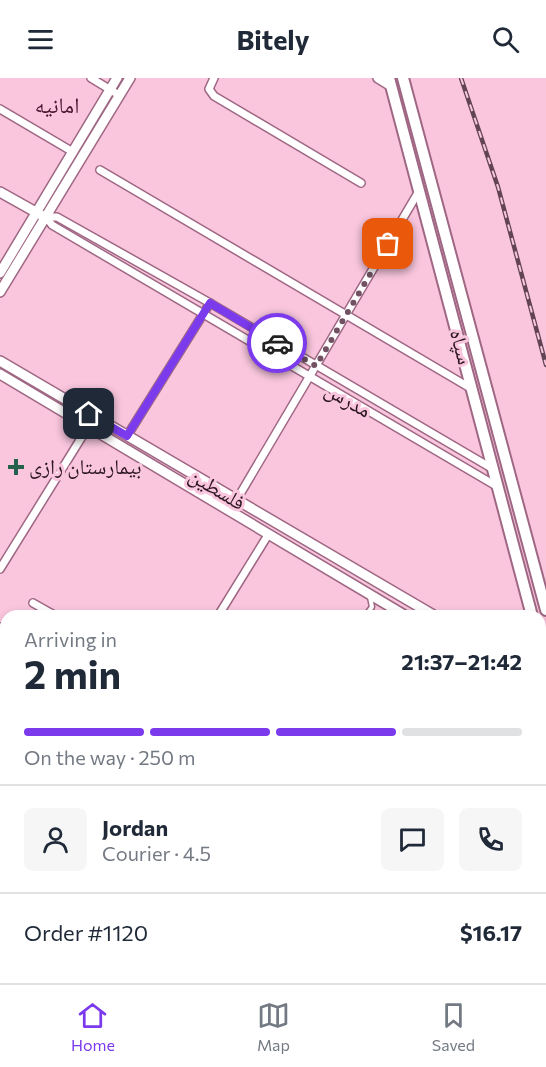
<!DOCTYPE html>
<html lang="en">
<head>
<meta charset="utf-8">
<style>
  body { margin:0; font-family:Commissioner,"Noto Naskh Arabic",sans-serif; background:#f6f6f7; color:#1f2937; height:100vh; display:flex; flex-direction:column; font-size:22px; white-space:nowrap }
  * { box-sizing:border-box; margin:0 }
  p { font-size:20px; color:#747a83 }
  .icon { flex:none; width:33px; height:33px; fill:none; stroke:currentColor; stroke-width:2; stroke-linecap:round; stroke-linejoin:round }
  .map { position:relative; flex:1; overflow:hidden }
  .drawer { position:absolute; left:0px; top:532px; width:546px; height:374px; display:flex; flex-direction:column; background:#fff; border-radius:18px 18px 0 0; box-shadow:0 3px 9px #0003 }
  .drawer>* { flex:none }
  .pin { position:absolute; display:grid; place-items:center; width:51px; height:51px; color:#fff; margin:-26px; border-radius:12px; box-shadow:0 3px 9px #0006 }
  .courier { position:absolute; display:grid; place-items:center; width:60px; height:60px; margin:-30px; border:4px solid #7c3aed; border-radius:50%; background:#fff; color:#222; box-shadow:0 2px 8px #0007 }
  .headline em { font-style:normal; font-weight:700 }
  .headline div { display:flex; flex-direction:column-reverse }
  .headline { display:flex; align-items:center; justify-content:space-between; height:102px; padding:0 24px }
  h1 { font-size:39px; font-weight:700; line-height:45px }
  .bar { display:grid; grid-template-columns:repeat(4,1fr); gap:9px 6px; align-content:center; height:72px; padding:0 24px }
  .bar i { height:8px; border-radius:4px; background:#e0e1e3 }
  .bar .current { background:#7c3aed }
  .bar p { grid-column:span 4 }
  .line { display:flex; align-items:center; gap:15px; padding:0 24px; border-top:2px solid #e0e1e3 }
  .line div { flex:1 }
  .round { display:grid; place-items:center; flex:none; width:63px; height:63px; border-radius:9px; background:#f6f6f7 }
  header { display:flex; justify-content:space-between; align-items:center; height:78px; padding:0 24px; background:#fff; font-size:27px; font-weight:700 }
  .tab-bar { display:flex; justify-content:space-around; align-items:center; height:84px; border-top:2px solid #e0e1e3; background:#fff; font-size:16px; color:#747a83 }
  .tab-bar a { display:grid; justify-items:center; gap:3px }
  .tab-bar .current { color:#7c3aed }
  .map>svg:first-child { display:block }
  .water { fill:#dd8fb6 }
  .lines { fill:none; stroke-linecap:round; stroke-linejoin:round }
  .lane-casing { stroke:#9f6783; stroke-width:7 }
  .street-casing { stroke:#9f6783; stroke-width:10 }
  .secondary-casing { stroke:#9f6783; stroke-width:12 }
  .primary-casing { stroke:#9f6783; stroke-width:14 }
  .lane { stroke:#fff; stroke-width:4 }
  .street { stroke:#fff; stroke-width:7 }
  .secondary { stroke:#fff; stroke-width:9 }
  .primary { stroke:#fff; stroke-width:10 }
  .rail-casing { stroke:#624453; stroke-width:4.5 }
  .rail { stroke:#f9c6de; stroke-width:2; stroke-dasharray:7; stroke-linecap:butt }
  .done { stroke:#725262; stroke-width:6; stroke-dasharray:0 10.8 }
  .route { stroke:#7c3aed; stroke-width:8 }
  .poi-dot { fill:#25624e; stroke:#f9c6de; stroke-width:2 }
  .labels { text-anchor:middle; stroke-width:6; stroke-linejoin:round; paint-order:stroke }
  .street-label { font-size:21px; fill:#2a141f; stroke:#f9c6de }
  .poi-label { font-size:21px; fill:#2a141f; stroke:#f9c6de; text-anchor:start }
  .neighbourhood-label { font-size:22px; fill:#461631; stroke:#f9c6de }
</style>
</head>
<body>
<header><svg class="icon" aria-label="menu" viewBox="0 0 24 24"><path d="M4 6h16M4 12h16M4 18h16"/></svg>Bitely<svg class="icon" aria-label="search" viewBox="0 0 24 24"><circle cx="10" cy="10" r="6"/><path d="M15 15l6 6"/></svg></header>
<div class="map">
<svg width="546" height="905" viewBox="0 0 546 905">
  <rect width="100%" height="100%" fill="#f9c6de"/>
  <polygon class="water" points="0,695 6,707 6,900 61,900 61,905 0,905"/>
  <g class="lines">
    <defs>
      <g id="lane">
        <polyline points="365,538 372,529 370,519"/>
        <polyline points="384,538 398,535"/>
      </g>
      <g id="street">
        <polyline points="91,0 119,17"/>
        <polyline points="214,0 209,11 214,18 361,105"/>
        <polyline points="0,31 73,74"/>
        <polyline points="100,92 472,311"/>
        <polyline points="46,139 52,147 498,409"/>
        <polyline points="46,139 57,139 210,225 493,391"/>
        <polyline points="127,358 210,225"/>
        <polyline points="236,423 419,113"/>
        <polyline points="0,491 88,349"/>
        <polyline points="33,525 56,538"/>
        <polyline points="218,538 268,457"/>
        <polyline points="0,549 2,568"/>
        <polyline points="343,904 343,905"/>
      </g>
      <g id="secondary">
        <polyline points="378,0 391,8"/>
        <polyline points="0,114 41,137"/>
        <polyline points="0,195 117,0"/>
        <polyline points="0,214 130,0"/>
        <polyline points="0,283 435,538"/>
        <polyline points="0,296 406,538"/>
        <polyline points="0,578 6,587"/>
        <polyline points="536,900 539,905"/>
      </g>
      <g id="primary">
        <polyline points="389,0 532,538"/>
        <polyline points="403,0 546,532"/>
        <polyline points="0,566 6,575"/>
        <polyline points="0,594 6,603"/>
        <polyline points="540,614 546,614"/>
        <polyline points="540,682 546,682"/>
        <polyline points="540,741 540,754"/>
        <polyline points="540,810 546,790"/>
        <polyline points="134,900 135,905"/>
        <polyline points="154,900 154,905"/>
        <polyline points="495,905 496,900"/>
        <polyline points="510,905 512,900"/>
      </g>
    </defs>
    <use href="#lane" class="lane-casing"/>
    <use href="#street" class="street-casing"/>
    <use href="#secondary" class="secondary-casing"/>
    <use href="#primary" class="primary-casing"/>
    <use href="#lane" class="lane"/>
    <use href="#street" class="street"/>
    <use href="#secondary" class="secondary"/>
    <use href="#primary" class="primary"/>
    <defs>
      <polyline id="rail" points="461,0 498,109 546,287"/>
    </defs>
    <use href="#rail" class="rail-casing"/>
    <use href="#rail" class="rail"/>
  </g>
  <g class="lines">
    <polyline class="done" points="277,265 316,288 388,166"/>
    <polyline class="route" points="89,336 127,358 210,225 277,265"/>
  </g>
  <path class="poi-dot" d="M13 380h6v6h6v6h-6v6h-6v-6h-6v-6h6z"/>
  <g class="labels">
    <g class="street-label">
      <text transform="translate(461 269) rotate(75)" y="7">سپاه</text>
      <text transform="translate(348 322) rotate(30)" y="7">مدرس</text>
      <text transform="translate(217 411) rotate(31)" y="7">فلسطین</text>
    </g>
    <g class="poi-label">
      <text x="29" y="396">بیمارستان رازی</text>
    </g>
    <g class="neighbourhood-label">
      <text x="57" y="35">امانیه</text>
    </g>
  </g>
</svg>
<div class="pin" style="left:388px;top:166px;background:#ea580c"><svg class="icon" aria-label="bag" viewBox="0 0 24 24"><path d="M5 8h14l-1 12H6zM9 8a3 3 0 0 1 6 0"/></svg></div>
<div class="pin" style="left:89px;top:336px;background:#1f2937"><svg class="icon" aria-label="home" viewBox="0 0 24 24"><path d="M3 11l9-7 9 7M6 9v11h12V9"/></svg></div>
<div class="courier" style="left:277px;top:265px"><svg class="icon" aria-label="car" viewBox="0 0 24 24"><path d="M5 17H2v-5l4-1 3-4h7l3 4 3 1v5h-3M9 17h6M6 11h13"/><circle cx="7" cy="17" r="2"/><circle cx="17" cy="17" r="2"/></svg></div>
<section class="drawer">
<div class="headline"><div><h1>2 min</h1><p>Arriving in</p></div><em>21:37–21:42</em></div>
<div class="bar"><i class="current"></i><i class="current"></i><i class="current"></i><i></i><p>On the way · 250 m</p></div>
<div class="line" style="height:108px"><a class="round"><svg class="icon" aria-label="person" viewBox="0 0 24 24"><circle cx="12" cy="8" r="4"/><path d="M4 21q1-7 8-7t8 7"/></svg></a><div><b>Jordan</b><p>Courier · 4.5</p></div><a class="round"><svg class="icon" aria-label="chat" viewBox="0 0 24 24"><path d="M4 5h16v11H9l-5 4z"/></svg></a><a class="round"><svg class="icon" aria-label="phone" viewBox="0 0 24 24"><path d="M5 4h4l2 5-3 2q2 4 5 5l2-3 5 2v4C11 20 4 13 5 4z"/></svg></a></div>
<div class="line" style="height:78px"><div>Order #1120</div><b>$16.17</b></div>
</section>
</div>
<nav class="tab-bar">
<a class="current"><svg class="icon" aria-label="home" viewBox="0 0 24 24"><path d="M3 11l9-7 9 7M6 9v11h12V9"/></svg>Home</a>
<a><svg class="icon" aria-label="map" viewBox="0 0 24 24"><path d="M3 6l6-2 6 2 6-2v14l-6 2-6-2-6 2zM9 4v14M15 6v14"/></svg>Map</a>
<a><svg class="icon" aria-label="saved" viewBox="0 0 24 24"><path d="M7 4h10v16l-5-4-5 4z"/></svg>Saved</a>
</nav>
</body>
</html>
